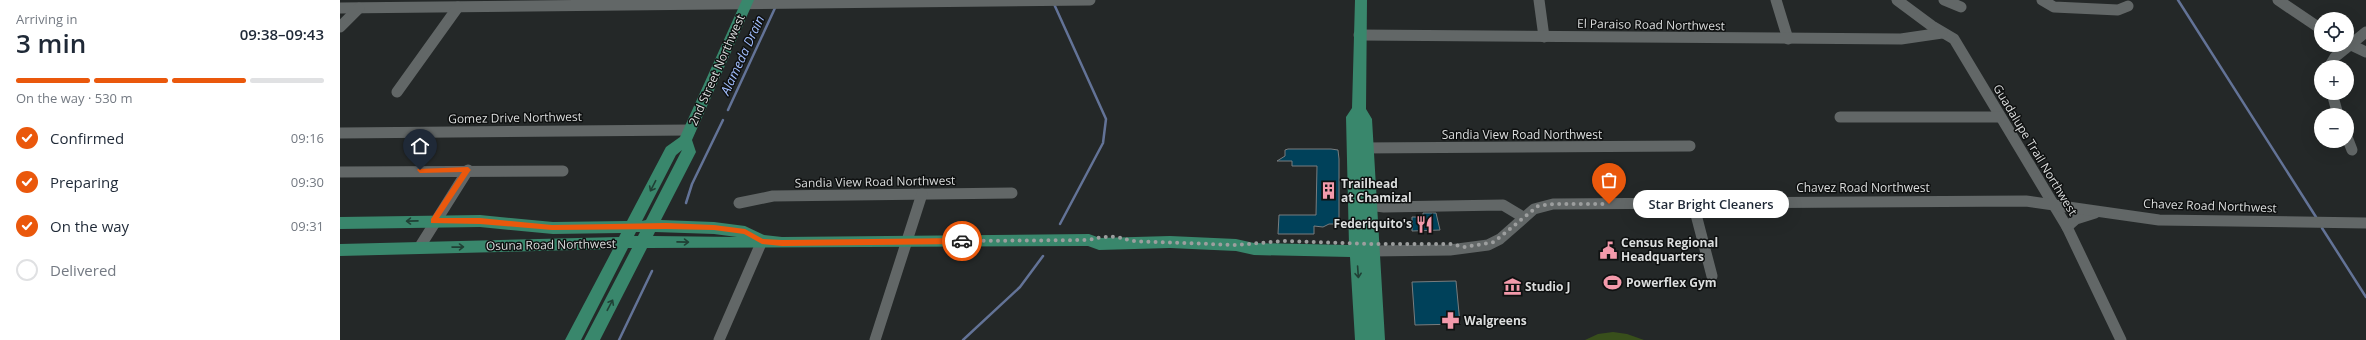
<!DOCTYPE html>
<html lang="en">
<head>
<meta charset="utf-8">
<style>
  body { margin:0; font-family:"Open Sans",sans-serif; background:#f2f2f3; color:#1f2937; height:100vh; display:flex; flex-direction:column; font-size:15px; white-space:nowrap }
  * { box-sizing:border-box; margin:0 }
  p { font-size:13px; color:#747a83 }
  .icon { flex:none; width:22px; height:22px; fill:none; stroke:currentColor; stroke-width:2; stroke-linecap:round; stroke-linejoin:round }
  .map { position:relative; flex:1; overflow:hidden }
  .sheet { display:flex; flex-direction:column; background:#fff; width:340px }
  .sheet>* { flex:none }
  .buttons { position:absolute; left:1974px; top:12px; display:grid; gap:8px }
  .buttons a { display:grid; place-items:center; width:40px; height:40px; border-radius:50%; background:#fff; box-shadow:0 4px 16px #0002; font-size:20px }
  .pin { position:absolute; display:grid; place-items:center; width:34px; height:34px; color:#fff; margin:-41px -17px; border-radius:50% 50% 50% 0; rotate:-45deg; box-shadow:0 0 4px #0007 }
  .pin .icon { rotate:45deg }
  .courier { position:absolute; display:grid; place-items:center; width:40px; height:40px; margin:-20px; border:3px solid #ea580c; border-radius:50%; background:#fff; color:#222; box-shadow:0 1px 5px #0007 }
  .bubble { position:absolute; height:28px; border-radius:14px; background:#fff; box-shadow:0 4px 16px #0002; font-size:13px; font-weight:600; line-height:28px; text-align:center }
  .headline em { font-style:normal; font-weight:600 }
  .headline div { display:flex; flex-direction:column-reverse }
  .headline { display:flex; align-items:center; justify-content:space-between; height:68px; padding:0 16px }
  h1 { font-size:26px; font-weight:600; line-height:30px }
  .bar { display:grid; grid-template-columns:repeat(4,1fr); gap:6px 4px; align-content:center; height:48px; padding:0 16px }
  .bar i { height:5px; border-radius:3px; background:#e0e1e3 }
  .bar .selected { background:#ea580c }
  .bar p { grid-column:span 4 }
  ol { padding:0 16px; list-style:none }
  li { display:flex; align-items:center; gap:12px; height:44px }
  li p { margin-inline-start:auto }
  li .icon { padding:4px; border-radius:50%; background:#ea580c; color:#fff; stroke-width:4 }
  li:last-child { color:#747a83 }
  li i { width:22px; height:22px; border:2px solid #e0e1e3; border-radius:50% }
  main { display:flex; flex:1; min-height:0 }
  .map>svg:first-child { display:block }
  .green { fill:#384f1b }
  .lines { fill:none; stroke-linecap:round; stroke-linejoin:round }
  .stream { stroke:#637397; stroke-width:2.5 }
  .building { fill:#00415a; stroke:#787c7e }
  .minor { stroke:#626767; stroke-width:11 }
  .major { fill:#39876c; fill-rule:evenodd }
  .oneway { stroke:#204035 }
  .route { fill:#ea580c }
  .done { stroke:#9c9e9e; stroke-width:4; stroke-dasharray:0 7.2 }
  .labels { text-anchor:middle; stroke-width:3; stroke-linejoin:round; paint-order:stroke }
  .street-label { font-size:12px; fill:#dcdede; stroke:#0f1111 }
  .poi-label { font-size:12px; font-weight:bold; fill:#dcdede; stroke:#0f1111; text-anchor:start }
  .water-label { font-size:13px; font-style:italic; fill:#a1bdfd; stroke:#0f1111 }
</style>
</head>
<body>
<main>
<section class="sheet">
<div class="headline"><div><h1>3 min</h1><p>Arriving in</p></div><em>09:38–09:43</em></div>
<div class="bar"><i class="selected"></i><i class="selected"></i><i class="selected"></i><i></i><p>On the way · 530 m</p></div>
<ol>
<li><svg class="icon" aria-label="check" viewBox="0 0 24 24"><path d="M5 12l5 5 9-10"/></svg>Confirmed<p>09:16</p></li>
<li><svg class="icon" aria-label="check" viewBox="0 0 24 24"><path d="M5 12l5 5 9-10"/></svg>Preparing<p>09:30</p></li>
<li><svg class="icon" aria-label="check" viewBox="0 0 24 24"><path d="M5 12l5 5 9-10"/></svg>On the way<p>09:31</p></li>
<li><i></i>Delivered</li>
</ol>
</section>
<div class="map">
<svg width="2026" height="340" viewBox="0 0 2026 340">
  <rect width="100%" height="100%" fill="#242828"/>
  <polygon class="green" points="1273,332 1287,334 1304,340 1245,340 1258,334"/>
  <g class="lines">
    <g class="stream">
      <polyline points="1838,0 1976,217"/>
      <polyline points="714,4 766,119 763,143 720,224"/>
      <polyline points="388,110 435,8"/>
      <polyline points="346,203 352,184 383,120"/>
      <polyline points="1982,228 2026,297"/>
      <polyline points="279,340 312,271"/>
      <polyline points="623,340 680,287 703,256"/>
    </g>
  </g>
  <g class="building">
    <polygon points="991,149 998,150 999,159 999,224 989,224 983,227 974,226 974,234 938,234 939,215 976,215 977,166 952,166 952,161 937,161 945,156 945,150 948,149"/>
    <polygon points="1083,213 1096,213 1100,230 1072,231 1072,217 1083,217"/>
    <polygon points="1116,281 1120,324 1075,325 1072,282"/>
  </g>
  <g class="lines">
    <g class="minor">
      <polyline points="1199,0 1204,37"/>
      <polyline points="1436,0 1448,39"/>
      <polyline points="1557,0 1592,26 1614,39 1727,227 1781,340"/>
      <polyline points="1604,0 1621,7"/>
      <polyline points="1702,0 1714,7 1778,10 1788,6"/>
      <polyline points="1938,0 1981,29"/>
      <polyline points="0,8 750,0"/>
      <polyline points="0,27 19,8"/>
      <polyline points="1019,35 1561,39 1602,33"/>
      <polyline points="2007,43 2026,52"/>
      <polyline points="1989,67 1995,57 2026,32"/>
      <polyline points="57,92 118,7"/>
      <polyline points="1992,93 1998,115"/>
      <polyline points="1500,117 1659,117"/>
      <polyline points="0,133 350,130"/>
      <polyline points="2007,137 2012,150"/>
      <polyline points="1018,148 1350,146"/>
      <polyline points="0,172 223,171"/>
      <polyline points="1028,201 1036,206 1044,207 1163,205 1183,217"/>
      <polyline points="399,203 433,196 672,193"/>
      <polyline points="1353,203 1372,276"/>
      <polyline points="1727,227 1736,219 1755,213"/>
      <polyline points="79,248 128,170"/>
      <polyline points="1031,251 1110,250 1148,245 1160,239 1194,209 1213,204 1686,201 1819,220 2026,223"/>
      <polyline points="379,340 422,241"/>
      <polyline points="535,340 582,194"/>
    </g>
    <path class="major" d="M402 0H414L352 140 356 152 321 220 374 222 405 226 424 235 442 237 749 234 760 238 830 236 896 239 914 243 1009 245 1006 117 1012 108 1015 0H1027L1026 109 1032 119 1045 340H1015L1010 257 914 255 896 251 830 248 759 250 748 246 307 248 260 340H244L292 248H288L241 340H225L273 249 0 256V244L279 237 281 233 213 234 140 227 0 229V217L140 215 213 222 287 221 326 147 340 137ZM342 150 306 220 302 221 336 155ZM296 232H300L298 236H294ZM315 232 374 234 397 237 313 236Z"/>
  </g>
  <defs><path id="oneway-shaft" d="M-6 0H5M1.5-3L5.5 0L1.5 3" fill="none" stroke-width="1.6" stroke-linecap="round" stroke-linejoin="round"/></defs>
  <g class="oneway">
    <use href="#oneway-shaft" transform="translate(313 186) rotate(117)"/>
    <use href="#oneway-shaft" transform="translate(72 221) rotate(179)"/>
    <use href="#oneway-shaft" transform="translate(343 242) rotate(1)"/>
    <use href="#oneway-shaft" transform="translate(118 247) rotate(-1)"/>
    <use href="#oneway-shaft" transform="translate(1018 272) rotate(86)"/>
    <use href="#oneway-shaft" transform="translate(270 305) rotate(-62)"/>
  </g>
  <polygon class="route" points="128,167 131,170 130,171 99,218 140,218 212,225 326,223 374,225 405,229 423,239 442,240 622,238 625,241 622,244 442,246 422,244 404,234 374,230 326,229 212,230 140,224 91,223 91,219 122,172 80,173 77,170 78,169"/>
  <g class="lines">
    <path class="done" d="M622 241 749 240C764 236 776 235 791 241L896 245 943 241 1030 244H1110L1125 247 1154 242 1198 206 1213 204H1269"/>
  </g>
  <defs>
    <symbol id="building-bare" viewBox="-9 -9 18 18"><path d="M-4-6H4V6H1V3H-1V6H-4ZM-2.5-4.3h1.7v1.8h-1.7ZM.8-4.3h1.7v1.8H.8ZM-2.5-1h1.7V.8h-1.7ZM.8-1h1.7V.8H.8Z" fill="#f39aab" stroke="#0f1111" stroke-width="2.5" paint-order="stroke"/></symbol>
    <symbol id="restaurant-bare" viewBox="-9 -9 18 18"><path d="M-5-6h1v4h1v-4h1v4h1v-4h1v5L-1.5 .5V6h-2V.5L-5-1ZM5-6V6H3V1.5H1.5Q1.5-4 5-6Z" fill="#f39aab" stroke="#0f1111" stroke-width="2.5" paint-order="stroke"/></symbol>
    <symbol id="civic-bare" viewBox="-9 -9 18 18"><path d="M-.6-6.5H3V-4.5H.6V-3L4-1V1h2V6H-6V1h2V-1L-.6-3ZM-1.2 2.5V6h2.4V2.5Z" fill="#f39aab" stroke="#0f1111" stroke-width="2.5" paint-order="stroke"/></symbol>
    <symbol id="stadium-bare" viewBox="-9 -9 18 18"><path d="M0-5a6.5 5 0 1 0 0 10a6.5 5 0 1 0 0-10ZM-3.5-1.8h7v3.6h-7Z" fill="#f39aab" stroke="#0f1111" stroke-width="2.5" paint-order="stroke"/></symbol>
    <symbol id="museum-bare" viewBox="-9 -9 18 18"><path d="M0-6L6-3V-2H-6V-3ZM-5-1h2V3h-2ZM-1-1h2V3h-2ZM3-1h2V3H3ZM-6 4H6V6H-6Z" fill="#f39aab" stroke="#0f1111" stroke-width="2.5" paint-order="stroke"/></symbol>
    <symbol id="pharmacy-bare" viewBox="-9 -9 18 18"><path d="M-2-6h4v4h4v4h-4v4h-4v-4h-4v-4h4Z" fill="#f39aab" stroke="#0f1111" stroke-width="2.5" paint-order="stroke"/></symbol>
  </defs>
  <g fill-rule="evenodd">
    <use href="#building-bare" x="976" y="178" width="25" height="25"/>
    <use href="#restaurant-bare" x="1072" y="212" width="25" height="25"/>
    <use href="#civic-bare" x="1256" y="238" width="25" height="25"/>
    <use href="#stadium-bare" x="1260" y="270" width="25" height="25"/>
    <use href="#museum-bare" x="1160" y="274" width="25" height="25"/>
    <use href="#pharmacy-bare" x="1098" y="308" width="25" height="25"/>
  </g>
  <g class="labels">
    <g class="street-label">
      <text transform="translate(1311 25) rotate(1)" y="4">El Paraiso Road Northwest</text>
      <text transform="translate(377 70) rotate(-66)" y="4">2nd Street Northwest</text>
      <text transform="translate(175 118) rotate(-1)" y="4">Gomez Drive Northwest</text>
      <text x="1182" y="139">Sandia View Road Northwest</text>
      <text transform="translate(1695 150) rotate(59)" y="4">Guadalupe Trail Northwest</text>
      <text transform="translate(535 182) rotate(-1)" y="4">Sandia View Road Northwest</text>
      <text x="1523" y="192">Chavez Road Northwest</text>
      <text transform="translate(1870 206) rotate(2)" y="4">Chavez Road Northwest</text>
      <text transform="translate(211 245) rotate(-1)" y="4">Osuna Road Northwest</text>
    </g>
    <g class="poi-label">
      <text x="1001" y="188">Trailhead<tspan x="1001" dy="14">at Chamizal</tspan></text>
      <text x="1072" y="228" text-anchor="end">Federiquito's</text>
      <text x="1281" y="247">Census Regional<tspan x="1281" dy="14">Headquarters</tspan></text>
      <text x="1286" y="287">Powerflex Gym</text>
      <text x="1185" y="291">Studio J</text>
      <text x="1124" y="325">Walgreens</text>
    </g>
    <g class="water-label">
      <text transform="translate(402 55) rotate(-65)" y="5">Alameda Drain</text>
    </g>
  </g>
</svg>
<div class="buttons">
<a><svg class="icon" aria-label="locate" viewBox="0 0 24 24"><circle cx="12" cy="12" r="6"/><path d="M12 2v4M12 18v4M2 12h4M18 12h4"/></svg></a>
<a>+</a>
<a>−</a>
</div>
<div class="pin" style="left:1269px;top:204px;background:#ea580c"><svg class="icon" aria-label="bag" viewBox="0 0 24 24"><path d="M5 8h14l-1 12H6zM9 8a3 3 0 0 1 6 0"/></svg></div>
<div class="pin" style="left:80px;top:170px;background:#1f2937"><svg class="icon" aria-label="home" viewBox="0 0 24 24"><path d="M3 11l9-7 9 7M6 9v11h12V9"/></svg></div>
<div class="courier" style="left:622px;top:241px"><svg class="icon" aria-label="car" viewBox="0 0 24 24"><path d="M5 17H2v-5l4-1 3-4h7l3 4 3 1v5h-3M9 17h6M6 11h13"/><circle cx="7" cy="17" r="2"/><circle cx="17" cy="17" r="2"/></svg></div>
<div class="bubble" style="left:1293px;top:190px;width:156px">Star Bright Cleaners</div>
</div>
</main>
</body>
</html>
